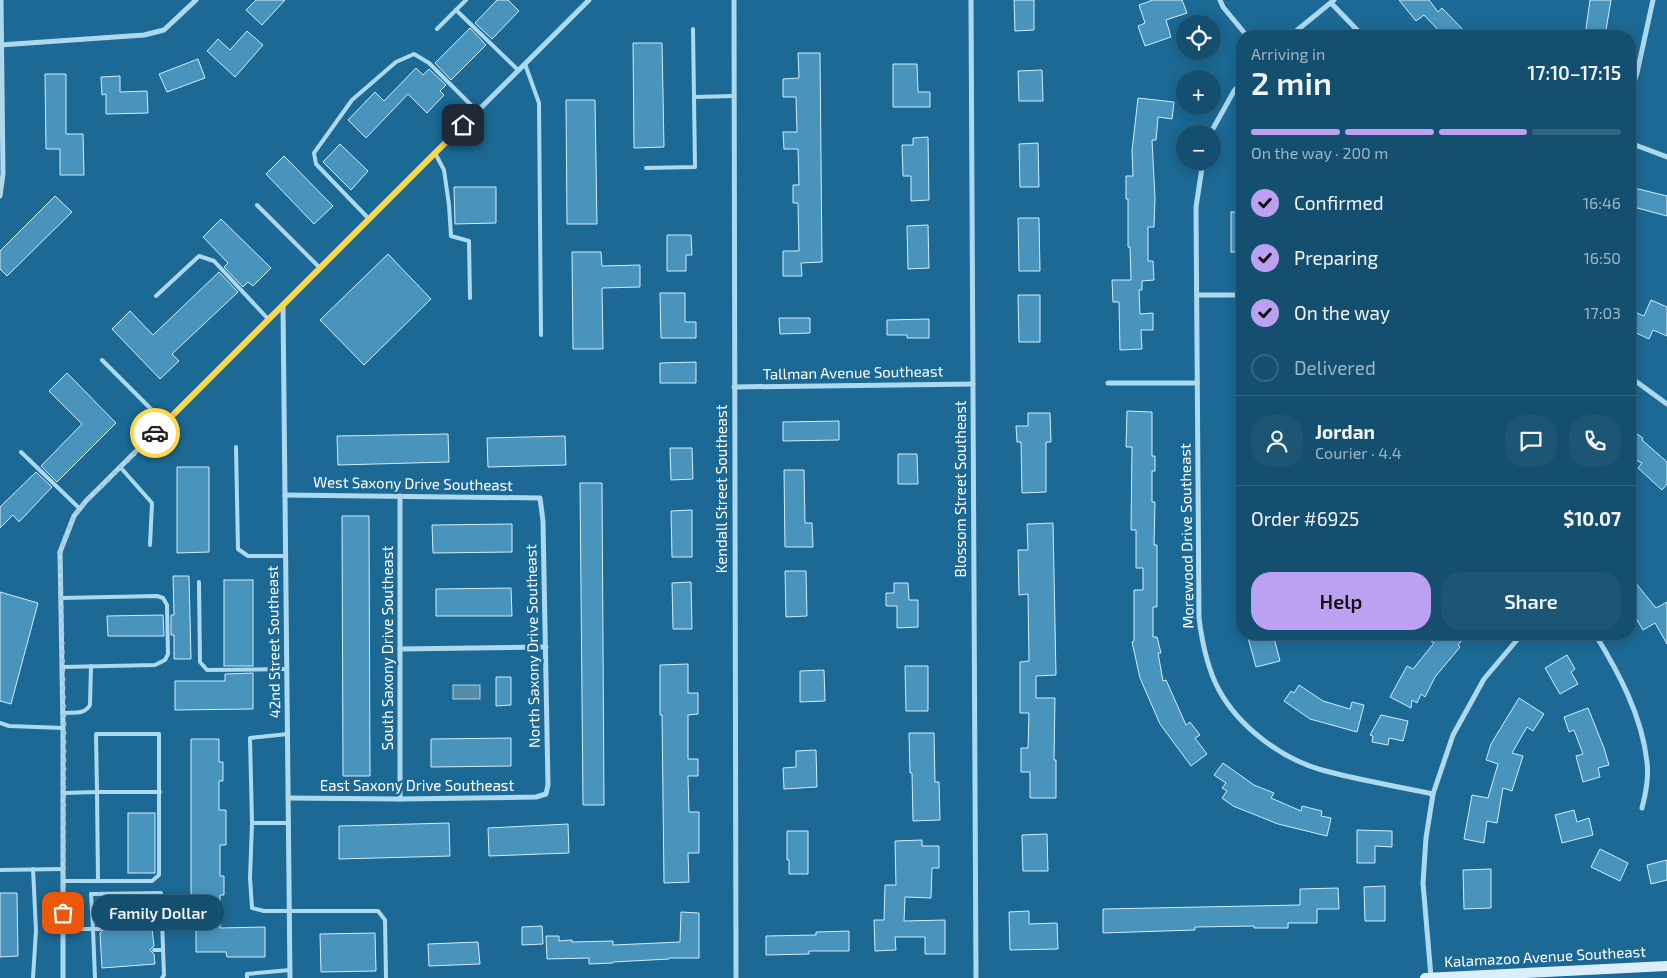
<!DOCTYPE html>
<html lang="en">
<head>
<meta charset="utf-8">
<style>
  body { margin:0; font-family:"Exo 2",sans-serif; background:#1d5674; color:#f1f3f6; height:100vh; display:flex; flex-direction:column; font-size:19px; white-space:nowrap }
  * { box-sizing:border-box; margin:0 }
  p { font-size:16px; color:#9db5c3 }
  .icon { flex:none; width:28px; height:28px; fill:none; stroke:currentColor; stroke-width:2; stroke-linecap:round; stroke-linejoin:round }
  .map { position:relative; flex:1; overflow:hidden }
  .panel { position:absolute; left:1236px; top:30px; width:400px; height:610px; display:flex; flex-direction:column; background:#144f6f; border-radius:20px; box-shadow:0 2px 12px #0003,0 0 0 1px #336682 }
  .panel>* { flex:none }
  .controls { position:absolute; left:1176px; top:15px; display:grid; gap:10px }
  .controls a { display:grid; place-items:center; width:45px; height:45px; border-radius:50%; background:#144f6f; box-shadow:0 2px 12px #0003,0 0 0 1px #336682; font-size:25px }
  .pin { position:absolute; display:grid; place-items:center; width:42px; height:42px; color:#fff; margin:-21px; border-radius:10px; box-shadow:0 2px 8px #0006 }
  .courier { position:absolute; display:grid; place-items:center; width:50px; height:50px; margin:-25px; border:4px solid #ffd54a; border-radius:50%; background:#fff; color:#222; box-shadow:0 1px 6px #0007 }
  .bubble { position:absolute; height:35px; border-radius:18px; background:#144f6f; box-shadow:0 2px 12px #0003,0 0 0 1px #336682; font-size:16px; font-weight:600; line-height:35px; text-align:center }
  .summary em { font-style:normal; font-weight:600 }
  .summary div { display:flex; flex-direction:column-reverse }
  .summary { display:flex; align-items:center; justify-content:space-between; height:85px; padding:0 15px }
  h1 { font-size:32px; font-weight:600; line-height:38px }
  .bar { display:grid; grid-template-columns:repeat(4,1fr); gap:8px 5px; align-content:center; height:60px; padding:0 15px }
  .bar i { height:6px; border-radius:4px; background:#336682 }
  .bar .current { background:#bca0f2 }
  .bar p { grid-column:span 4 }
  .line { display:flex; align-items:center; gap:12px; padding:0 15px; border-top:1px solid #336682 }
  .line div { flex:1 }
  .round { display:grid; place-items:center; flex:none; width:52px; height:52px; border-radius:20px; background:#1d5674 }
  ol { padding:0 15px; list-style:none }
  li { display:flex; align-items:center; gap:15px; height:55px }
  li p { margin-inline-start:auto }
  li .icon { padding:5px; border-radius:50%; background:#bca0f2; color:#111; stroke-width:4 }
  li:last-child { color:#9db5c3 }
  li i { width:28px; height:28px; border:2px solid #336682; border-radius:50% }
  .cta { display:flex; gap:10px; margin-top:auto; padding:10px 15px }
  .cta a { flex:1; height:58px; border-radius:20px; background:#bca0f2; color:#111; font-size:20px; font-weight:600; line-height:58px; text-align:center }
  .cta a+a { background:#1d5674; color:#f1f3f6 }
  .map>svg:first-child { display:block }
  .water { fill:#558ba7; stroke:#a0d7f1 }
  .building { fill:#4894bd; stroke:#d3edfb }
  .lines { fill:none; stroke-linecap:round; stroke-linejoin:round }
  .service { stroke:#add9ef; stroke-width:4 }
  .minor { stroke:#add9ef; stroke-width:5 }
  .secondary { stroke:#daeffb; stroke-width:10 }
  .done { stroke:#afcada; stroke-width:5; stroke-dasharray:0 9 }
  .route { stroke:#ffd54a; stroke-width:6 }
  .labels { text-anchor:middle; stroke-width:5; stroke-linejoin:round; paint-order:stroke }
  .street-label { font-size:15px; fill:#fff; stroke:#1b6994 }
</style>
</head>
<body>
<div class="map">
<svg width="1667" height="978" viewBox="0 0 1667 978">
  <rect width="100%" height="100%" fill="#1b6994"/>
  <rect class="water" x="453" y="685" width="27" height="14"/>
  <g class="building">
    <polygon points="256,0 285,0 262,25 246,10"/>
    <polygon points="497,0 508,0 519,11 492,39 475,23"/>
    <polygon points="1014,0 1034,0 1034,30 1015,31"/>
    <polygon points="1153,0 1182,0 1187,13 1166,20 1171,37 1145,46 1138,26 1145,23 1139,5"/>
    <polygon points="1399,0 1429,0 1438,12 1442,8 1469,36 1444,36 1424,15 1416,21"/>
    <polygon points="1590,0 1611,0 1605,36 1585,36"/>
    <polygon points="470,28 486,45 451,80 435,63"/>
    <polygon points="247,31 263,45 235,77 207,51 218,39 230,50"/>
    <polygon points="633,43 662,43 664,147 634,148"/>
    <polygon points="798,53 820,53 822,262 801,263 802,276 783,276 783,251 799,251 798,203 793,203 793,185 799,185 798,149 784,149 783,132 797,132 796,97 783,97 783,79 799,78"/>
    <polygon points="198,59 205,78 167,92 159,74"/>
    <polygon points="893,64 917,64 918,92 930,92 930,107 893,107"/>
    <polygon points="416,68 423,75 429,69 446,85 440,91 444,95 427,113 408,94 366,138 348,120 375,92 384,101"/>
    <polygon points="1042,70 1043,101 1019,101 1018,71"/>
    <polygon points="45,74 66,74 66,134 83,134 84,175 60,175 60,149 46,149"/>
    <polygon points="120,76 120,92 147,91 148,113 106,114 106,94 102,95 101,77"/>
    <polygon points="1138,98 1174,102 1172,119 1158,117 1156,140 1152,140 1155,198 1154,227 1148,227 1148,261 1153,261 1154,280 1142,281 1142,290 1139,290 1140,314 1153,313 1153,330 1141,330 1142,349 1120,350 1119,302 1113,302 1112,280 1131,280 1130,247 1128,247 1128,199 1126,199 1126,176 1133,176 1132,151"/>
    <polygon points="566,100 595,100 597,224 567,224"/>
    <polygon points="928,137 929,200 911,201 911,176 903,176 902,145 913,145 913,138"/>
    <polygon points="1038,143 1039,187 1020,187 1019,144"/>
    <polygon points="340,144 368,171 351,190 323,162"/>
    <polygon points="284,156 333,206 314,224 266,174"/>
    <polygon points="454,187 496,187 496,223 455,224"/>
    <polygon points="1630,187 1667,196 1667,216 1630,206"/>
    <polygon points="55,196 72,212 7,276 0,269 0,251"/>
    <rect x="1231" y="212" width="11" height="40"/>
    <polygon points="1018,218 1039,218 1040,271 1019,271"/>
    <polygon points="221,219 271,268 253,286 248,282 243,287 224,267 228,263 203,237"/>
    <polygon points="928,225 929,268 908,269 907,226"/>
    <polygon points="667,235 691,235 692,255 686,255 686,271 667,271"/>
    <polygon points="572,252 601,252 602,266 640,265 640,287 602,288 603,349 573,349"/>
    <polygon points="388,254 431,299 364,365 320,320"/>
    <polygon points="219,272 238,292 172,354 179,361 160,379 112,329 130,311 153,335"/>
    <polygon points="660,293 685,293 685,322 696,322 696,338 661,338"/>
    <polygon points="1018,295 1040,295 1040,342 1019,342"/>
    <polygon points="1651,300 1667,307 1667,336 1653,330 1649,339 1630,330 1630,324 1635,312 1644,316"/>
    <polygon points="779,318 810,318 810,333 780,334"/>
    <polygon points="929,319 929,338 907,338 907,335 887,335 887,320"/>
    <polygon points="696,362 696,383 660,383 660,363"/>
    <polygon points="67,373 116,423 57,482 41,466 82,424 49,391"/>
    <polygon points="1127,411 1152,412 1152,456 1155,456 1155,471 1152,471 1152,502 1155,502 1154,545 1157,545 1157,607 1153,607 1153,637 1157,637 1161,653 1158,653 1163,681 1166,680 1186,725 1190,722 1200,735 1195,738 1207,754 1191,766 1160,724 1140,678 1132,642 1134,641 1134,590 1143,590 1143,568 1136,568 1136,530 1131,530 1132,447 1126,447"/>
    <polygon points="1028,413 1050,413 1051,442 1046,442 1046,492 1022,493 1021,442 1017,442 1016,426 1028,426"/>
    <polygon points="839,421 839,440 783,441 783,422"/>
    <polygon points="1630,429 1643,438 1642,440 1667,462 1667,484 1662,490 1638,468 1642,463 1632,458 1630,461"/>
    <polygon points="448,434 449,462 338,465 337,436"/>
    <polygon points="565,436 566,465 488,467 487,438"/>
    <polygon points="670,448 692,448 693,479 671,480"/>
    <polygon points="898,454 917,454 918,484 898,484"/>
    <polygon points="177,467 209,467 209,552 177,553"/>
    <polygon points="784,470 804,470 805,523 812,523 813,547 785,547"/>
    <polygon points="36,472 52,487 19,522 13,515 0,528 0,507"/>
    <polygon points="580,483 602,483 604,805 583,805"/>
    <polygon points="692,510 692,557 672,557 671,511"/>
    <polygon points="342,516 369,516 370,776 343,776"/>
    <polygon points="1053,523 1056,675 1036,676 1036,698 1055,698 1054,760 1056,760 1056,798 1030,798 1030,772 1021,772 1021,748 1028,748 1029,713 1020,713 1020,662 1029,661 1028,594 1019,595 1018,550 1028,550 1027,524"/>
    <polygon points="512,524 512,552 433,553 432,525"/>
    <polygon points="785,571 806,571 807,616 786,617"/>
    <polygon points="173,576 189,576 191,659 174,659 174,635 171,635 171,615 174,615"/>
    <polygon points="1630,576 1656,608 1667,602 1667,644 1655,623 1643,630 1630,608"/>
    <rect x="224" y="580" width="29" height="86"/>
    <polygon points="691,582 692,629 673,629 672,583"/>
    <polygon points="894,583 908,583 909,600 918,600 918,627 897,628 897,606 886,606 886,593 894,593"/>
    <polygon points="511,588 512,616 436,616 436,589"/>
    <polygon points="0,592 38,603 11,704 0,701"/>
    <polygon points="163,615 164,636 108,636 107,616"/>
    <polygon points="1247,634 1273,634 1280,661 1256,667"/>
    <polygon points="1422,634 1467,634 1458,645 1460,647 1435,677 1425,697 1421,694 1417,703 1412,700 1411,708 1390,697 1407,666 1413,669 1434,643"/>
    <polygon points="1567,655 1575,669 1571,672 1578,684 1560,694 1545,668"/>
    <polygon points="688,664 688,693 698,693 698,714 688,715 688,759 698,759 698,776 688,776 689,812 699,812 699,853 688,853 689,882 664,883 662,715 660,715 660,665"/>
    <polygon points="905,666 928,666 928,711 906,711"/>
    <polygon points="824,670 825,701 800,702 800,671"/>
    <polygon points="253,673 253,709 175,710 175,681 225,681 225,674"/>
    <polygon points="496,677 511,677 511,705 496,706"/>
    <polygon points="1299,685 1323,701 1350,709 1352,702 1364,705 1357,732 1310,719 1284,701 1291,691 1294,693"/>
    <polygon points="1519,698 1544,714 1533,731 1527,727 1512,753 1523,756 1512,791 1503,788 1497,823 1487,821 1484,843 1464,839 1472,795 1488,798 1498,764 1486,760 1491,744"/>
    <polygon points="1588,708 1604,748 1609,765 1598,768 1600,777 1583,782 1576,756 1583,754 1574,730 1569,732 1564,717"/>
    <polygon points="1381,715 1408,721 1403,741 1389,738 1388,745 1372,742 1373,736 1370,735"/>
    <polygon points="909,733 934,733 935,782 939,782 940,820 913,821 912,773 910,773"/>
    <polygon points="511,738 511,766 431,767 431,739"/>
    <polygon points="191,739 219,739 219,762 223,762 223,781 219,781 219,810 226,810 226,845 220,845 220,876 224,876 224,895 220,895 220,928 265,927 265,957 227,957 226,952 196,952 196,918 191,918"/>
    <polygon points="816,750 817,787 784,789 783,768 796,767 796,751"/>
    <polygon points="1223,763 1254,785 1274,793 1271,798 1301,811 1302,806 1322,811 1321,816 1331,818 1327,836 1278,824 1233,806 1222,798 1227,791 1222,788 1226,783 1214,775"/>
    <polygon points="1574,810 1577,822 1589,818 1593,835 1562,843 1555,815"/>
    <rect x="128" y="813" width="27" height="60"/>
    <polygon points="449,823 450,856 339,859 339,826"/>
    <polygon points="568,824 569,853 489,856 488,828"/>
    <polygon points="1357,830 1392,831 1392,847 1375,846 1375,863 1357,863"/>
    <polygon points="787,831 808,831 808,874 789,874 789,860 787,860"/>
    <polygon points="1047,834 1048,871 1023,871 1022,835"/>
    <polygon points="922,840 922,846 939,846 939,868 932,868 931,898 905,897 904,921 945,920 945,954 925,954 925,937 895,937 896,950 875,951 874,920 884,920 885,885 896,885 895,841"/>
    <polygon points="1600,849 1628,863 1620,881 1591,867"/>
    <polygon points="1667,860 1667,880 1651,884 1647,865"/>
    <polygon points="1491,869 1491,908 1464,909 1463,870"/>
    <polygon points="1385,886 1385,921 1365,921 1364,887"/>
    <polygon points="1338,888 1339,909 1317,909 1317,923 1288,923 1288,928 1254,928 1254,926 1195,927 1195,930 1103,933 1103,909 1300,905 1300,889"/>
    <polygon points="0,893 17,893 18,956 0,957"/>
    <polygon points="135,897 136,908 151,907 152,921 148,925 152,929 154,946 150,950 154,954 155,964 102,968 100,933 104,929 100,925 99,911 114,910 114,898"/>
    <polygon points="1029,911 1029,924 1057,923 1058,949 1010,950 1009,912"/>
    <polygon points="681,912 699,913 699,958 669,958 669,959 613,962 613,963 589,964 589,958 547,959 546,936 559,936 559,941 572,940 572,942 613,941 613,945 680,942"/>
    <polygon points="542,926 543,944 522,945 522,927"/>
    <polygon points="849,931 849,951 809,951 809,954 766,955 766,936 816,935 816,932"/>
    <polygon points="375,933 376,971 321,972 320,934"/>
    <polygon points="478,942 480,964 429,966 428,944"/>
  </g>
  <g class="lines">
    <g class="service">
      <polyline points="456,10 466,0"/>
      <polyline points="437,29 456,10 518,70"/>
      <polyline points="525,64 539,103 541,335"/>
      <polyline points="694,97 734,96"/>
      <polyline points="435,153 444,170 449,205 451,236 469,241 470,298"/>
      <polyline points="646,168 695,167 693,29"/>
      <polyline points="257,205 320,268"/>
      <polyline points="369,219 316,164 314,153 352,100 396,62 414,54 429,63 477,111"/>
      <polyline points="156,296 199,256 214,261 269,320"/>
      <polyline points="102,360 165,423"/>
      <polyline points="236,447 238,549 248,556 286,556"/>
      <polyline points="21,452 80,509"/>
      <polyline points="121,468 152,503 150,545"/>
      <polyline points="199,582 200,662 207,670 287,669"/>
      <polyline points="61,598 157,596 163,598 167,605 168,654 165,660 155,665 62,667"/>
      <path d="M63 713C74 712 84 715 90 705L91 666"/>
      <polyline points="0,723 9,726 63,728"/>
      <polyline points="288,734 250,738 252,823 250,878 252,908 264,911 378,911 385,920 386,978"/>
      <polyline points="252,823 289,823"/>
      <polyline points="0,870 63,869"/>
      <polyline points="63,881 152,881 159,875 159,734 96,734 97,792 63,793"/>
      <polyline points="98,881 97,792 160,792"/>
      <polyline points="152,925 162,925"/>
      <polyline points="63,929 93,929 95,978"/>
      <polyline points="100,929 93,929 91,894 161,893 164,975 162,978"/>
      <polyline points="154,950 163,950"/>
      <polyline points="33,978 36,930 33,869"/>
      <polyline points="247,978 247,974 290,970"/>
    </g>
    <g class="minor">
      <polyline points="734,0 736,978"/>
      <polyline points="971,0 976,978"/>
      <polyline points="1220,0 1223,7 1247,36"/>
      <polyline points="1331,3 1363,36"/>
      <polyline points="1290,36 1334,0"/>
      <polyline points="0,45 144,35 164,30 196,0"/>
      <polyline points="1630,94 1637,73 1653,0"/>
      <polyline points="1210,134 1234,91 1242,81"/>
      <polyline points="1630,143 1667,157"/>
      <path d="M1203 161 1196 207 1199 618C1202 642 1207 668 1219 690 1239 727 1282 759 1322 770 1358 780 1396 786 1433 794"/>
      <polyline points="0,196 3,174 1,0"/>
      <polyline points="1197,295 1242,295"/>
      <polyline points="283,305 290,978"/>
      <polyline points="1630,377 1667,404"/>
      <polyline points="1108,383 1197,383"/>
      <polyline points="734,387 973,384"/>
      <polyline points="285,495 540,498 543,521 548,785 546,794 536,797 400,799 288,798"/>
      <polyline points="400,496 400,799"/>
      <path d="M1595 634C1619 673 1642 716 1647 762 1649 778 1646 793 1642 808"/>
      <polyline points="400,649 546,647"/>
      <polyline points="1431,977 1423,883 1426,838 1433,794 1453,735 1484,679 1522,634"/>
      <polyline points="63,978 63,728 60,552 74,516 86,501 589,0"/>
    </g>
    <polyline class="secondary" points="1425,978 1667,966"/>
  </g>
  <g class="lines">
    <polyline class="done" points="63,913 64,728 60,552 74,516 86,501 155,433"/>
    <polyline class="route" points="155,433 463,125"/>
  </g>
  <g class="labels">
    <g class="street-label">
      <text transform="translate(853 373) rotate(-1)" y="5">Tallman Avenue Southeast</text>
      <text transform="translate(413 484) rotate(1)" y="5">West Saxony Drive Southeast</text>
      <text transform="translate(722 489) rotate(-90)" y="5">Kendall Street Southeast</text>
      <text transform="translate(961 489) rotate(-90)" y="5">Blossom Street Southeast</text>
      <text transform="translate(1187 536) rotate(-91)" y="5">Morewood Drive Southeast</text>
      <text transform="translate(274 642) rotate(-91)" y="5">42nd Street Southeast</text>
      <text transform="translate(533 646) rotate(-91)" y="5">North Saxony Drive Southeast</text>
      <text transform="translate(388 648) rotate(-90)" y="5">South Saxony Drive Southeast</text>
      <text x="417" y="791">East Saxony Drive Southeast</text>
      <text transform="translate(1545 957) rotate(-3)" y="5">Kalamazoo Avenue Southeast</text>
    </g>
  </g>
</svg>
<div class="controls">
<a><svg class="icon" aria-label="locate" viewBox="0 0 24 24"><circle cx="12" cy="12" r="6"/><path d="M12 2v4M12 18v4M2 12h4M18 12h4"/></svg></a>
<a>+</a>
<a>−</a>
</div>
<div class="pin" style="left:63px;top:913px;background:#ea580c"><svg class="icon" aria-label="bag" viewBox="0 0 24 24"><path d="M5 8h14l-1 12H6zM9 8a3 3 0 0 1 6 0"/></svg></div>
<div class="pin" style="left:463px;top:125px;background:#1f2937"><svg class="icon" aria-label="home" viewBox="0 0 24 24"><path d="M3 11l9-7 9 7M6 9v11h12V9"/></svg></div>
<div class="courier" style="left:155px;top:433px"><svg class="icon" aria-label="car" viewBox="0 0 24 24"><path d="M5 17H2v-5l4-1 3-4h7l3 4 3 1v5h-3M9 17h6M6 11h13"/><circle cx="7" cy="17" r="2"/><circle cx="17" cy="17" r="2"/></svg></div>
<div class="bubble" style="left:92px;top:895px;width:132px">Family Dollar</div>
<section class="panel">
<div class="summary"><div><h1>2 min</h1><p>Arriving in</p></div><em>17:10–17:15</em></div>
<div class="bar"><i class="current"></i><i class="current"></i><i class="current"></i><i></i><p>On the way · 200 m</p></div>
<ol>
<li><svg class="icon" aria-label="check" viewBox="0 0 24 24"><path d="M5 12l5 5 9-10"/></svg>Confirmed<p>16:46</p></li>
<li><svg class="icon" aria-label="check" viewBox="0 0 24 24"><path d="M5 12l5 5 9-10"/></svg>Preparing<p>16:50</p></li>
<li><svg class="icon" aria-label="check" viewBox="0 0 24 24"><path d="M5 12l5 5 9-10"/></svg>On the way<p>17:03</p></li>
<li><i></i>Delivered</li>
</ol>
<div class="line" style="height:90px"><a class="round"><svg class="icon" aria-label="person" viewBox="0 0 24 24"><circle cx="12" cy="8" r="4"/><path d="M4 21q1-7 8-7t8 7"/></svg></a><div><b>Jordan</b><p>Courier · 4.4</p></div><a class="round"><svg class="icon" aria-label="chat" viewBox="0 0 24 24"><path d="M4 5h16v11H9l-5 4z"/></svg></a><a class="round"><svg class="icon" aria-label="phone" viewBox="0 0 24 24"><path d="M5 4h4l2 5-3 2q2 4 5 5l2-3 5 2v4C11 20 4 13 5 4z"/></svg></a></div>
<div class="line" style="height:65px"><div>Order #6925</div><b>$10.07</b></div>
<div class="cta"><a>Help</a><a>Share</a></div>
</section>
</div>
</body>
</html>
